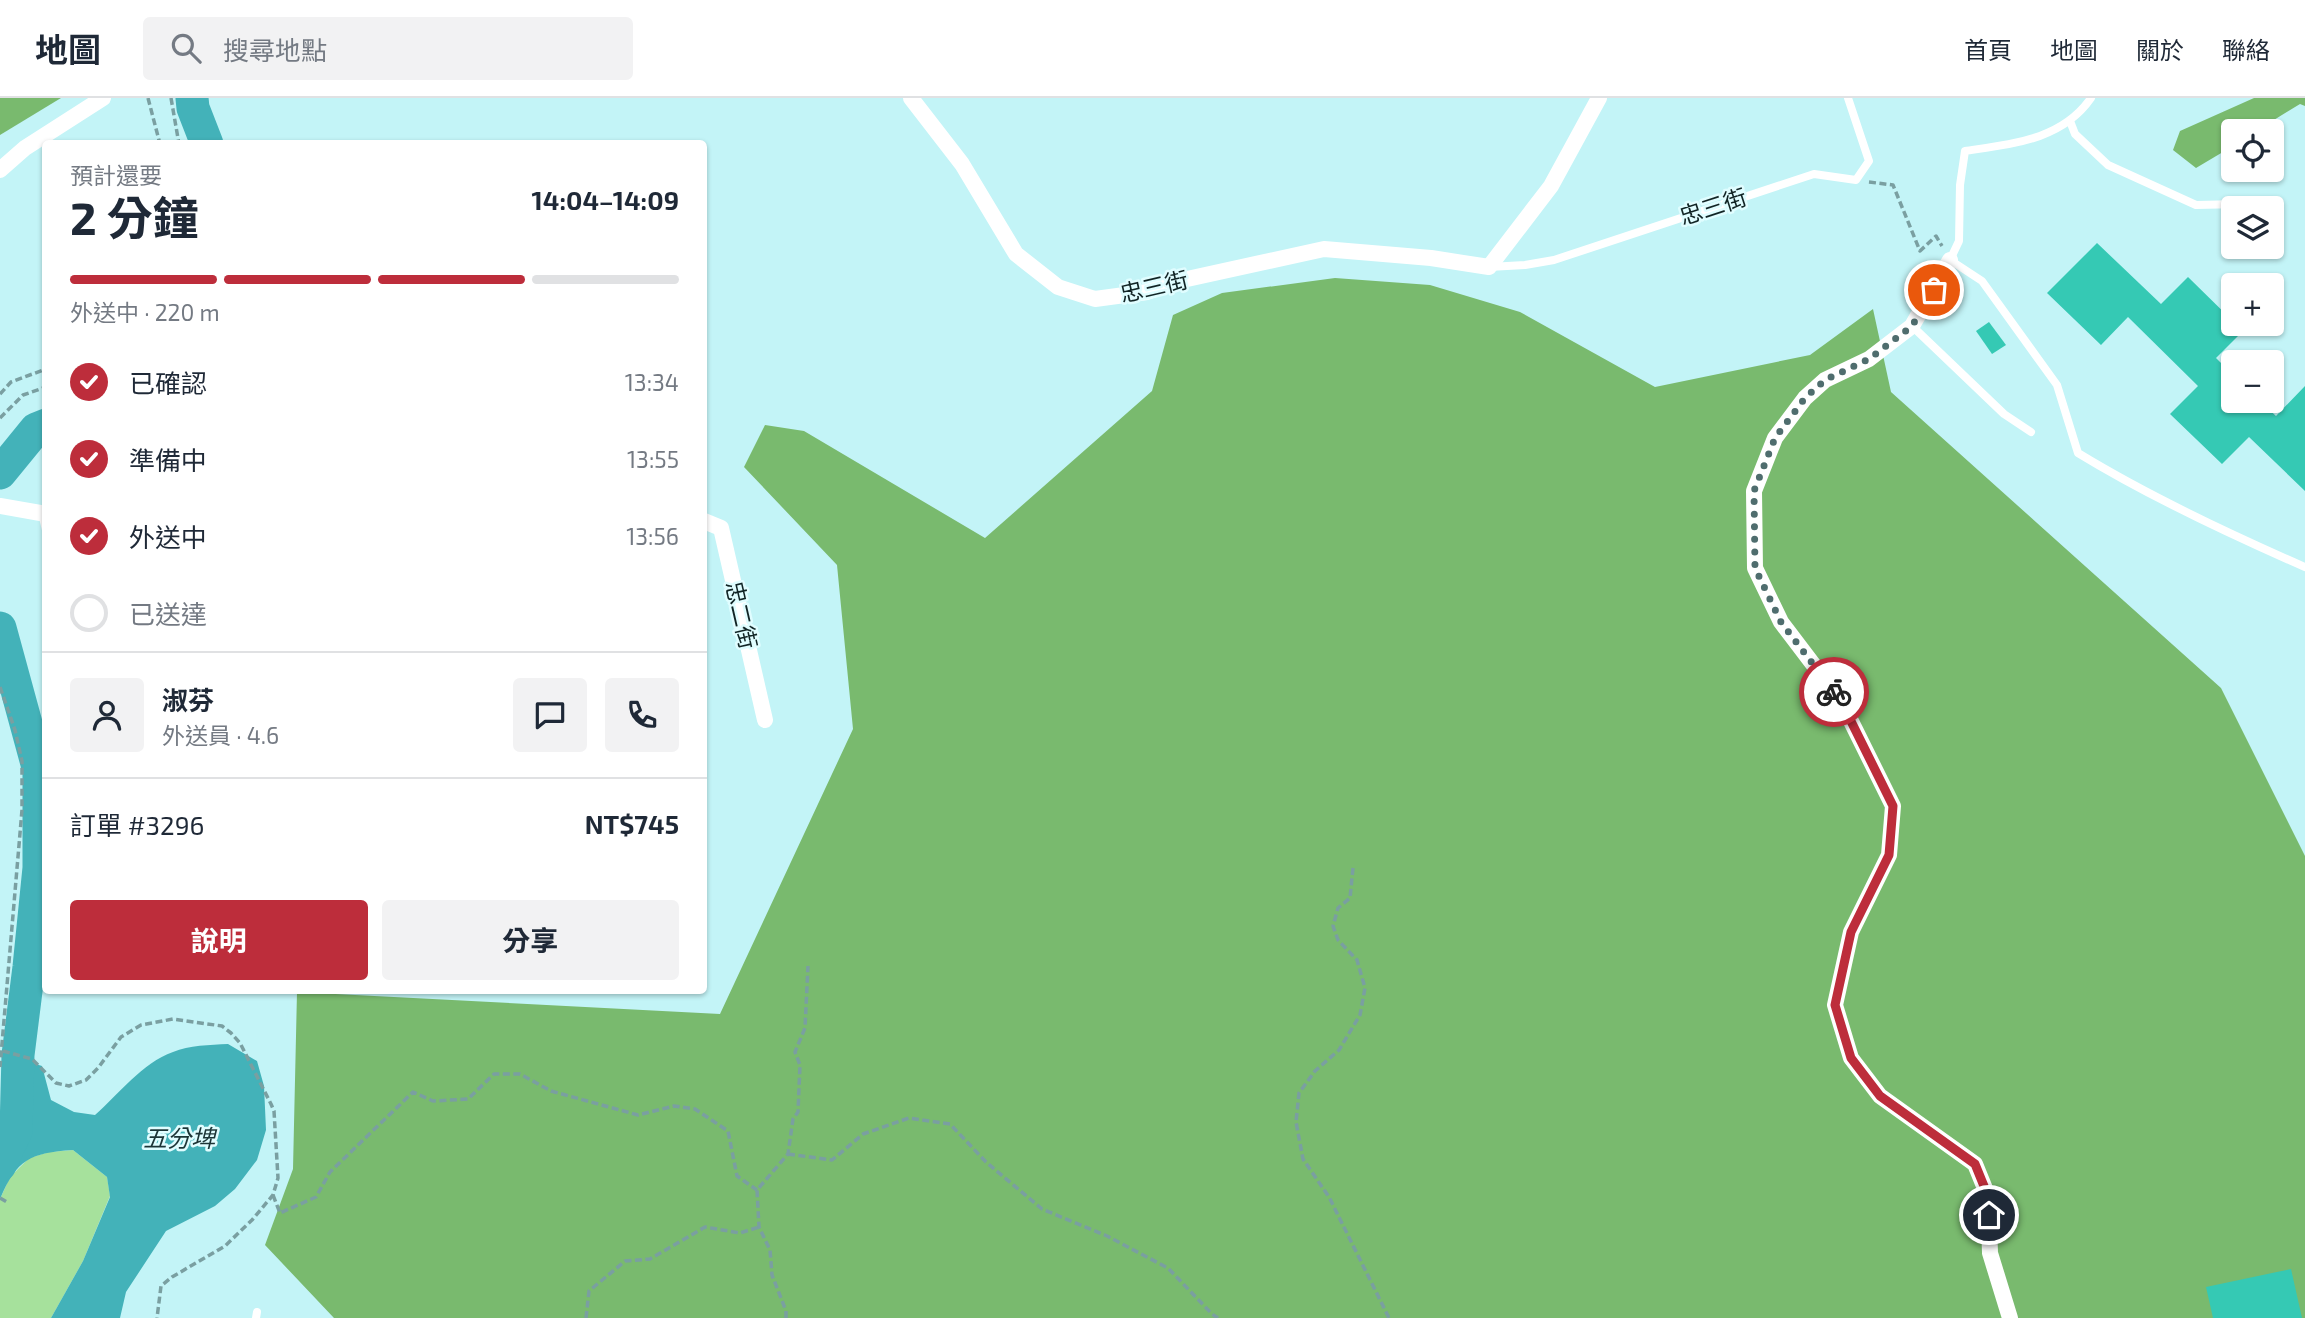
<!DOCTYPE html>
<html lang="zh-TW">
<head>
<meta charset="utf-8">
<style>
  body { margin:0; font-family:"Exo 2","Noto Sans TC",sans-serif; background:#f2f2f3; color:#1f2937; height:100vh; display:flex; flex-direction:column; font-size:26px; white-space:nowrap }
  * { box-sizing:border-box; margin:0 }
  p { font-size:23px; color:#747a83 }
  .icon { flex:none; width:38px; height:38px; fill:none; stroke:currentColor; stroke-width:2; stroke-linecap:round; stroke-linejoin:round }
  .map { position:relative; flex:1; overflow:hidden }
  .side { position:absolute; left:42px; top:42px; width:665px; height:854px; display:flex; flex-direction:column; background:#fff; border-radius:7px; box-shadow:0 2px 5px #0004 }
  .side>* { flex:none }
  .fabs { position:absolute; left:2221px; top:21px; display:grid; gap:14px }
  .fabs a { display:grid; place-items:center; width:63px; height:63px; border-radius:7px; background:#fff; box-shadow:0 2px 5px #0004; font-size:35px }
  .pin { position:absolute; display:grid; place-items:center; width:60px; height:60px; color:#fff; margin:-30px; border:4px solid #fff; border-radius:50%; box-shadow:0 2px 7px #0007 }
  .courier { position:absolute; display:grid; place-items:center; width:70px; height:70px; margin:-35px; border:5px solid #bd2d3b; border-radius:50%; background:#fff; color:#222; box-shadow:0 2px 9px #0007 }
  .overview em { font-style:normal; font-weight:700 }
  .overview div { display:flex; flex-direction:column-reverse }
  .overview { display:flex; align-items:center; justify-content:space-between; height:119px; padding:0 28px }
  h1 { font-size:46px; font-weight:700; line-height:52px }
  .bar { display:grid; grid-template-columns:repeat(4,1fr); gap:10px 7px; align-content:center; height:84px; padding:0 28px }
  .bar i { height:9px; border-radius:5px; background:#e0e1e3 }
  .bar .active { background:#bd2d3b }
  .bar p { grid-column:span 4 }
  .line { display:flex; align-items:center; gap:18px; padding:0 28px; border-top:2px solid #e0e1e3 }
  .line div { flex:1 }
  .round { display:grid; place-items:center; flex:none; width:74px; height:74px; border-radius:7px; background:#f2f2f3 }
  ol { padding:0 28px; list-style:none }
  li { display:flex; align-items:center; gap:21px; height:77px }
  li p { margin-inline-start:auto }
  li .icon { padding:7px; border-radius:50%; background:#bd2d3b; color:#fff; stroke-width:4 }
  li:last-child { color:#747a83 }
  li i { width:38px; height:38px; border:4px solid #e0e1e3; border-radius:50% }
  .action { display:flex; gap:14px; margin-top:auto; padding:14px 28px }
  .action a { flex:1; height:80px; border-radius:7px; background:#bd2d3b; color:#fff; font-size:28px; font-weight:700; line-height:80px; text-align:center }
  .action a+a { background:#f2f2f3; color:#1f2937 }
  header { display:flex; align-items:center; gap:42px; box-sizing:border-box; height:98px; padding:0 35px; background:#fff; border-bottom:2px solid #e0e1e3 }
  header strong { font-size:33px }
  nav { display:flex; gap:38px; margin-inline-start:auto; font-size:24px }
  .search { width:490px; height:63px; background:#f2f2f3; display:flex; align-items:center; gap:18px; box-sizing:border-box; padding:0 24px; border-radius:7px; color:#747a83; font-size:26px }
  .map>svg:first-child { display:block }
  .green { fill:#a6e19c }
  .forest { fill:#79ba6e }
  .water { fill:#43b2b9 }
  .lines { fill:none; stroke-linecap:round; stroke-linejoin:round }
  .river { stroke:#43b2b9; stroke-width:33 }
  .building { fill:#35c9b4 }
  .path { stroke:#7a9fa1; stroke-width:3.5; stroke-dasharray:7 3.5; stroke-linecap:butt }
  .service { stroke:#fff; stroke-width:8 }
  .minor { stroke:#fff; stroke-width:16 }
  .done { stroke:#4f6d6e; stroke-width:7; stroke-dasharray:0 12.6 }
  .route { stroke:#bd2d3b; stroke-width:9 }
  .labels { text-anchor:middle; stroke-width:5; stroke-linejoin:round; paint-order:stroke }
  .street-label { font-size:23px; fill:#112425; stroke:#e0fdff }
  .water-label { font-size:24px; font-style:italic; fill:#1c3537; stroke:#e0fdff }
</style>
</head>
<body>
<header>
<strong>地圖</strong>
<div class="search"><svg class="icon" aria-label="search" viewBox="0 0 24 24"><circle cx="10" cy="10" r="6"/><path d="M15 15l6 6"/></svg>搜尋地點</div>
<nav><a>首頁</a><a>地圖</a><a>關於</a><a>聯絡</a></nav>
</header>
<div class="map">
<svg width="2305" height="1220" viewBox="0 0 2305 1220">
  <rect width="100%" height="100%" fill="#c3f4f7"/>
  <polygon class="green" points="73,1052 107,1079 110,1098 83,1163 51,1220 0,1220 0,1101 10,1079 29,1060 49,1054"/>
  <g class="forest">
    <polygon points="0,0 61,0 0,37"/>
    <polygon points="2254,0 2305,0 2305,8 2300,6 2256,33 2233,33 2233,48 2196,70 2173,52 2180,33"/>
    <polygon points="1335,180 1430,187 1520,214 1655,289 1810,257 1873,211 1891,294 2221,590 2305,758 2305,1220 334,1220 265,1147 293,1071 297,894 720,916 853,631 837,467 744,369 765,327 804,333 985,440 1152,293 1173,217 1222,195"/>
  </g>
  <path class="water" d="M228 946 257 963 264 988 266 1032 257 1062 235 1091 215 1108 166 1133 126 1194 120 1220H51L83 1163 110 1099 107 1079 73 1052C30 1055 17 1061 0 1101V1053L7 1033 23 962 42 968 51 1002 74 1014 95 1017C119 996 142 965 173 954 189 947 210 947 228 946Z"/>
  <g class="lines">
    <g class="river">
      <polyline points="192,0 193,10 207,46"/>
      <polyline points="0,375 36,331 46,327"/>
      <polyline points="0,530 39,673 39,770 29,869 18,957 16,1033 0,1067"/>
    </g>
  </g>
  <g class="building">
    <polygon points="2097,145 2161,206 2188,179 2243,233 2216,260 2233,277 2233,303 2260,303 2276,318 2305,288 2305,393 2249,339 2222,366 2170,316 2198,288 2128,219 2101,247 2047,195"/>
    <polygon points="1989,224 2006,247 1992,256 1976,233"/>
    <polygon points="2291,1171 2302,1220 2213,1220 2206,1189"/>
  </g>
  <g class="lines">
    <g class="path">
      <polyline points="148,0 160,46"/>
      <polyline points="171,0 179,46"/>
      <polyline points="1869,84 1893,87 1920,153 1936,138 1942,148"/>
      <polyline points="0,296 11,284 46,271"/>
      <polyline points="0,320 23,297 46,289"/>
      <polyline points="0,589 15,632 22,663 22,712 0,969"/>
      <polyline points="1353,770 1350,800 1338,810 1333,828 1338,842 1357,862 1365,890 1360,917 1339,952 1315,973 1299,995 1296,1024 1303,1061 1329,1099 1389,1220"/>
      <polyline points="3,953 32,961 56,985 69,988 86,982 98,970 121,939 141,927 173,921 222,928 231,935 240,945 271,1006 274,1013 278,1080 273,1097 252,1122 225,1148 172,1179 161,1188 157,1220"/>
      <polyline points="788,1056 832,1062 863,1036 909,1020 950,1026 986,1064 1042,1111 1107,1138 1168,1170 1212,1216 1218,1220"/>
      <polyline points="273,1097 280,1115 316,1099 330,1074 413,994 433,1003 468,1001 494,976 520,976 551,993 638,1017 674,1008 695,1011 728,1033 737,1078 757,1092"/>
      <polyline points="0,1100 7,1104"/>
      <polyline points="586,1220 589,1193 625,1163 650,1161 705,1129 740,1135 759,1129"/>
      <polyline points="786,1220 786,1213 772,1177 770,1152 759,1129 757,1092 788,1056 793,1021 798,1014 800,967 795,954 805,930 808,868"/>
    </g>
    <g class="service">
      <path d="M2091 0C2062 42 2012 46 1965 53L1960 87 1959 143 1950 162 1982 183 2057 287 2078 355C2150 399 2227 435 2305 469"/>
      <polyline points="2070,23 2075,36 2108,67 2196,107 2241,106"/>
      <polyline points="1489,169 1525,167 1554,162 1814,76 1856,82 1869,63 1848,0"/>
      <polyline points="1912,228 2004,316 2031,334"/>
      <polyline points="42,415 46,432"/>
      <polyline points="256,1220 257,1214"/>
    </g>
    <g class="minor">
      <polyline points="911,0 962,66 1016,156 1058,189 1095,201 1147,194 1178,183 1324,151 1431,160 1489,169 1551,88 1599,0"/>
      <polyline points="0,72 25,50 103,0"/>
      <polyline points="1950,162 1912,228 1869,261 1825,282 1805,300 1775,340 1754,393 1755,470 1781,524 1841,603 1893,708 1889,757 1851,834 1835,907 1851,960 1880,998 1975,1066 1988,1098 1990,1155 2010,1220"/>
      <polyline points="0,408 46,416"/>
      <polyline points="704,423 721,430 765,622"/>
    </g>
  </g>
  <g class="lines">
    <polyline class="done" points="1834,594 1781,524 1755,470 1754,393 1775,340 1805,300 1825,282 1869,261 1912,228 1934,192"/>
    <polyline class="route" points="1834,594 1841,603 1893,708 1889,757 1851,834 1835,907 1851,960 1880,998 1975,1066 1988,1098 1989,1117"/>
  </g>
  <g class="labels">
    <g class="street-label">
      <text transform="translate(1713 109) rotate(-18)" y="8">忠三街</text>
      <text transform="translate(1154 189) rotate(-13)" y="8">忠三街</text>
      <text transform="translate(741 517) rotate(77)" y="8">忠二街</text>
    </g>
    <g class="water-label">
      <text x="179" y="1049">五分埤</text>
    </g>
  </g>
</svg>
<div class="fabs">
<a><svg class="icon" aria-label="locate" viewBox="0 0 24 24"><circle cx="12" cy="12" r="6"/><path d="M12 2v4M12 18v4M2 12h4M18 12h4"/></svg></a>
<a><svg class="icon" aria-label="layers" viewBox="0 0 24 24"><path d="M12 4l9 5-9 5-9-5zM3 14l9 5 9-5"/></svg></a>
<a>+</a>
<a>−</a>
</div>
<div class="pin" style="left:1934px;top:192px;background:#ea580c"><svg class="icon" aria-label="bag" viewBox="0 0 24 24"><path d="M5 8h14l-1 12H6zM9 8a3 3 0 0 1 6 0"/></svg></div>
<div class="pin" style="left:1989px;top:1117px;background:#1f2937"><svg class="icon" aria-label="home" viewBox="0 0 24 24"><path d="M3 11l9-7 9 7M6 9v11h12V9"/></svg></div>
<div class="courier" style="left:1834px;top:594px"><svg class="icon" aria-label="bike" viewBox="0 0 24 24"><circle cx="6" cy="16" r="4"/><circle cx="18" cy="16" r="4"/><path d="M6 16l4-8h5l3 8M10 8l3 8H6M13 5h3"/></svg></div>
<section class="side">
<div class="overview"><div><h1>2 分鐘</h1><p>預計還要</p></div><em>14:04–14:09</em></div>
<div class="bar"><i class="active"></i><i class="active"></i><i class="active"></i><i></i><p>外送中 · 220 m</p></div>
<ol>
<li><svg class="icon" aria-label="check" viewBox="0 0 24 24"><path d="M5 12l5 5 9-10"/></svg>已確認<p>13:34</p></li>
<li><svg class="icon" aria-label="check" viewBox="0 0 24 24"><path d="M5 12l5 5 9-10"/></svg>準備中<p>13:55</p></li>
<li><svg class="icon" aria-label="check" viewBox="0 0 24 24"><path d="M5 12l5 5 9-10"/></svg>外送中<p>13:56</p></li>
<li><i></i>已送達</li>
</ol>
<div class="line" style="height:126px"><a class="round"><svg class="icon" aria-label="person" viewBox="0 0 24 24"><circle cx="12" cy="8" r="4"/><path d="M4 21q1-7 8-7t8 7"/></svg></a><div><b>淑芬</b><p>外送員 · 4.6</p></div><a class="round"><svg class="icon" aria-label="chat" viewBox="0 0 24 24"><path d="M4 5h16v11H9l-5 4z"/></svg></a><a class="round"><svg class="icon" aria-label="phone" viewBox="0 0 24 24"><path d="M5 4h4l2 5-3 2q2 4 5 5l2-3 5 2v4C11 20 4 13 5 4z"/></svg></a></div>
<div class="line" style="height:91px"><div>訂單 #3296</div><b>NT$745</b></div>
<div class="action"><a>說明</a><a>分享</a></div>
</section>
</div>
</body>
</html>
